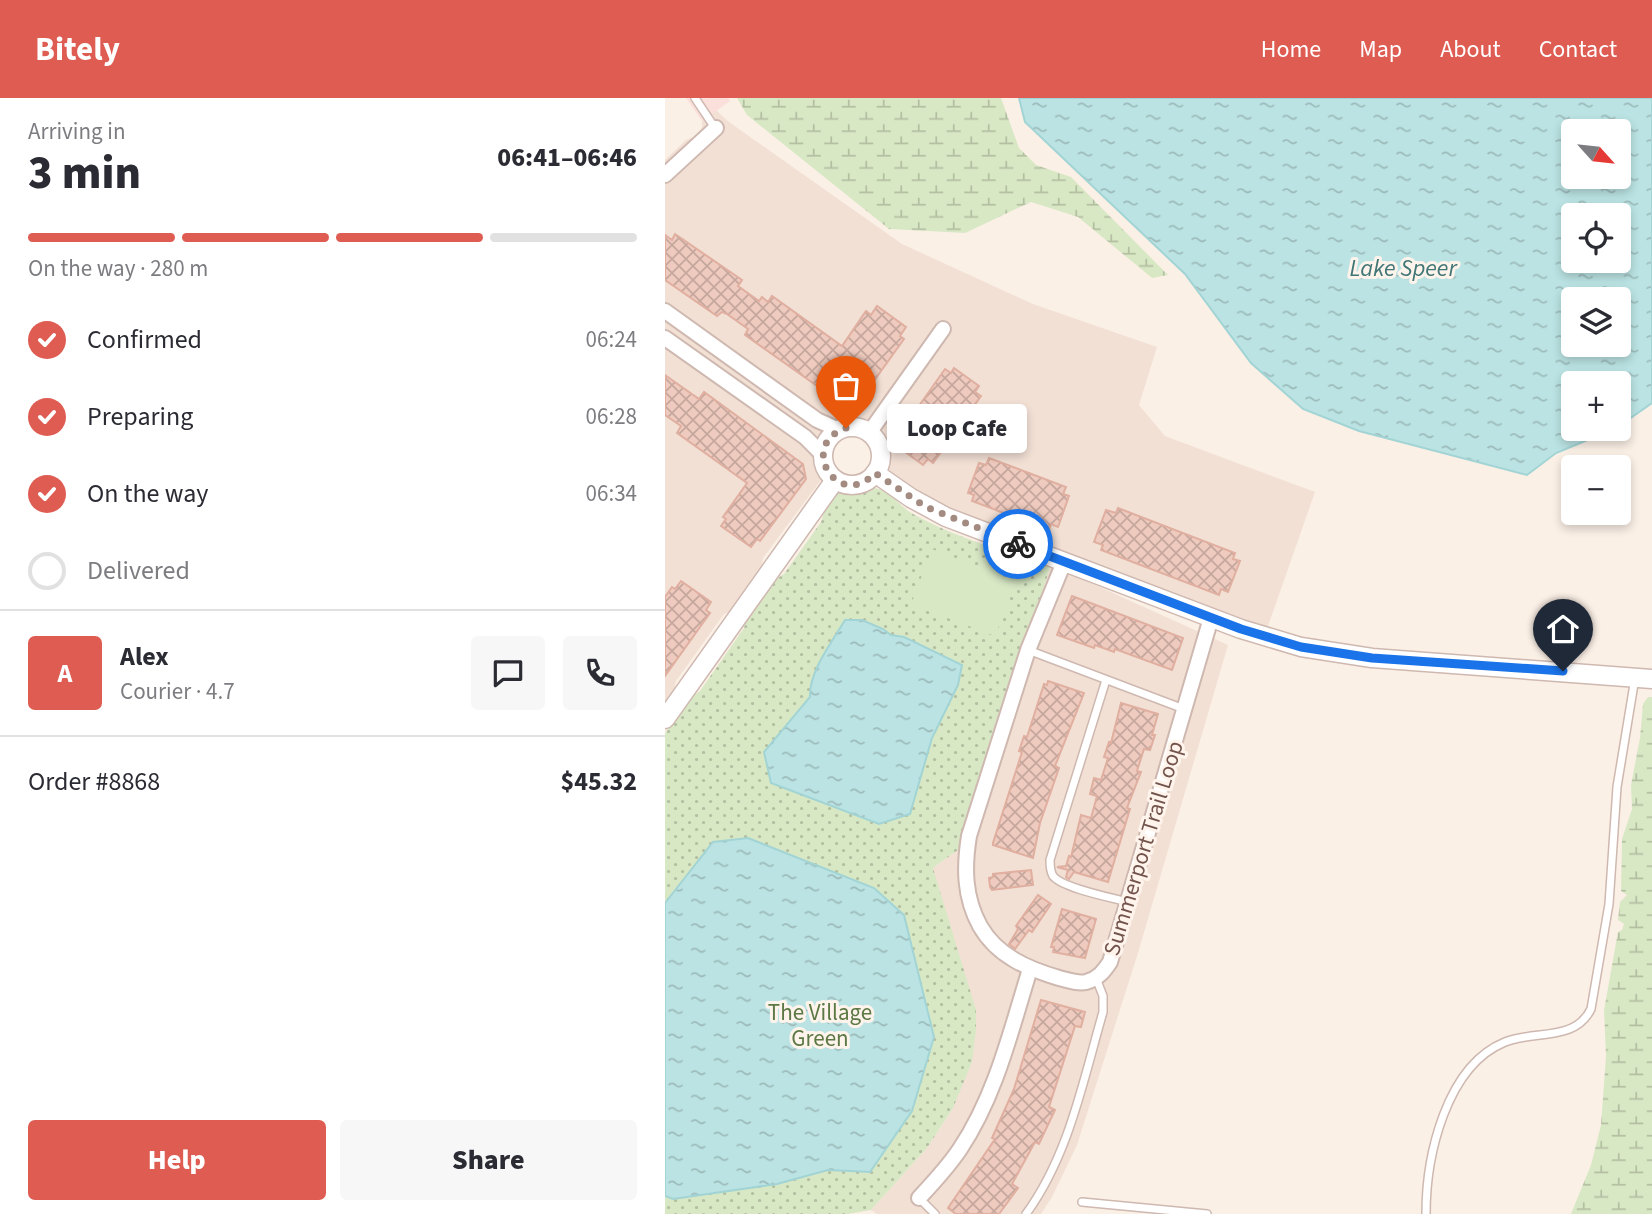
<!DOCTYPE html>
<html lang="en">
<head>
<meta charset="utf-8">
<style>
  body { margin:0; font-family:"Source Sans 3",sans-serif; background:#f7f7f7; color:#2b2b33; height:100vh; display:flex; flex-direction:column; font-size:26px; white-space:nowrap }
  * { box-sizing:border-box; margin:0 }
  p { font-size:23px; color:#7c7c81 }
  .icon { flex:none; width:38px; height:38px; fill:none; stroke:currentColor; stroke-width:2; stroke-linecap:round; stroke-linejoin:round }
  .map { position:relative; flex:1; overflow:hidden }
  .details { display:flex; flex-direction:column; background:#fff; width:665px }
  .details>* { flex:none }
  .needle { width:46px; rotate:117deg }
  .tools { position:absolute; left:896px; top:21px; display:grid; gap:14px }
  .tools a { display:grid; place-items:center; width:70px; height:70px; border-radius:7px; background:#fff; box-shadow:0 4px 10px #0003; font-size:35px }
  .pin { position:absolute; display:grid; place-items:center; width:60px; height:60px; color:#fff; margin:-72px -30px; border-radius:50% 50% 50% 0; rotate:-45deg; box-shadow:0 0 7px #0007 }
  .pin .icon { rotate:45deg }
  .courier { position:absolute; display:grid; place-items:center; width:70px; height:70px; margin:-35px; border:5px solid #1a73e8; border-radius:50%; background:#fff; color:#222; box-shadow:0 2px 9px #0007 }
  .bubble { position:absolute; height:49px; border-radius:7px; background:#fff; box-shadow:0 4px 10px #0003; font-size:23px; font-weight:800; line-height:49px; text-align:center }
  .head em { font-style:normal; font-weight:800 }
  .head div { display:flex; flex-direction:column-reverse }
  .head { display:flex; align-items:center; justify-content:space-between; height:119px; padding:0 28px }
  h1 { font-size:46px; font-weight:800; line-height:52px }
  .bar { display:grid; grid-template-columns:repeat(4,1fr); gap:10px 7px; align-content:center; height:84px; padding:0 28px }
  .bar i { height:9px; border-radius:5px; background:#e1e1e2 }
  .bar .current { background:#de5c52 }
  .bar p { grid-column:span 4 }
  .line { display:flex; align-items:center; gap:18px; padding:0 28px; border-top:2px solid #e1e1e2 }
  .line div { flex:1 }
  .round { display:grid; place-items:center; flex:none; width:74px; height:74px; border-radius:7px; background:#f7f7f7 }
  ol { padding:0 28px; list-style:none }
  li { display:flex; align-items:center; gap:21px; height:77px }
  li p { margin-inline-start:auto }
  li .icon { padding:7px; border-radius:50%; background:#de5c52; color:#fff; stroke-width:4 }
  li:last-child { color:#7c7c81 }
  li i { width:38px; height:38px; border:4px solid #e1e1e2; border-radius:50% }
  .action { display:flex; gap:14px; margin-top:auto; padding:14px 28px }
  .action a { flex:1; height:80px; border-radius:7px; background:#de5c52; color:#fff; font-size:28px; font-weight:800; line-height:80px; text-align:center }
  .action a+a { background:#f7f7f7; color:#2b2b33 }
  header { display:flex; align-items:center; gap:42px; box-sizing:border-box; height:98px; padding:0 35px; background:#de5c52; color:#fff }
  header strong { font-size:33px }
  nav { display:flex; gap:38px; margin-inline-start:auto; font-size:24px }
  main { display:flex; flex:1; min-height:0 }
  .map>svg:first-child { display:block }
  .residential { fill:#f2e0d5 }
  .commercial { fill:#fbdfda }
  .wetland { fill:url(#wetland-marsh) }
  .park { fill:url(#park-dots) }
  .pitch { fill:#d8e8c5 }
  .water { fill:url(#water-ripples); stroke:#a2d4d5; stroke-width:2; fill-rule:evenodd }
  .building { fill:url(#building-cross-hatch); stroke:#e0afa0; stroke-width:2 }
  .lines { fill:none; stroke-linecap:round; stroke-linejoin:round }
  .service-casing { stroke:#ceb8b0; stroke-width:10 }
  .minor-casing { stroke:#ceb8b0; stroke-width:18 }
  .tertiary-casing { stroke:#ceb8b0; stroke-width:21 }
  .service { stroke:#fff; stroke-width:7 }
  .minor { stroke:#fff; stroke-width:14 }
  .tertiary { stroke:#fff; stroke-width:18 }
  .done { stroke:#a38b82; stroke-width:7; stroke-dasharray:0 12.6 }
  .route { stroke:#1a73e8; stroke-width:9 }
  .labels { text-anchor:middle; stroke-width:6; stroke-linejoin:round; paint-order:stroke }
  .street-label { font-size:23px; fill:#73544c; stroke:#fef4ec }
  .park-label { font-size:23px; fill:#5c7844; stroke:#fef4ec }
  .water-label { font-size:24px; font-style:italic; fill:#417677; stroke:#fef4ec }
</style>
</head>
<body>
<header>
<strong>Bitely</strong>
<nav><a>Home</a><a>Map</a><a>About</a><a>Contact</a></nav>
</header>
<main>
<section class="details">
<div class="head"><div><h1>3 min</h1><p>Arriving in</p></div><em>06:41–06:46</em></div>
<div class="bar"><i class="current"></i><i class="current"></i><i class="current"></i><i></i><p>On the way · 280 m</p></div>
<ol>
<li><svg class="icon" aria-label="check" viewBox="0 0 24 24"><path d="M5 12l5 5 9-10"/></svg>Confirmed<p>06:24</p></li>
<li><svg class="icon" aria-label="check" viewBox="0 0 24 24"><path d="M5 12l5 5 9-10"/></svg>Preparing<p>06:28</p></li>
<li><svg class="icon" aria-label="check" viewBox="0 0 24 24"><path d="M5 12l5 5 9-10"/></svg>On the way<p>06:34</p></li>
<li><i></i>Delivered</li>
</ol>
<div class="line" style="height:126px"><b class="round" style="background:#de5c52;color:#fff">A</b><div><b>Alex</b><p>Courier · 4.7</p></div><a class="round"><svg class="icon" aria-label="chat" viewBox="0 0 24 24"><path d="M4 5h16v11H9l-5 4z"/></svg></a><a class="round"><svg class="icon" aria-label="phone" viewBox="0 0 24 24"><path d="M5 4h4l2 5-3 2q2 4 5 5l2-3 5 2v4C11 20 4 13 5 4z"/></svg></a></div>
<div class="line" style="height:91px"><div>Order #8868</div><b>$45.32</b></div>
<div class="action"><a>Help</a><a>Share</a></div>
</section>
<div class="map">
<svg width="987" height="1116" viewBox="0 0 987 1116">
  <defs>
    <pattern id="wetland-marsh" width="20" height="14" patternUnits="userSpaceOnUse" patternTransform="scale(1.75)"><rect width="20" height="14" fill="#d8e8c5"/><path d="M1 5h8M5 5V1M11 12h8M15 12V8" fill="none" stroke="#b4bfa2"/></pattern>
    <pattern id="park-dots" width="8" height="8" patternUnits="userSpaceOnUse" patternTransform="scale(1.75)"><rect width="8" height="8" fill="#d8e8c5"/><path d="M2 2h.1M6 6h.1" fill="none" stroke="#b4bfa2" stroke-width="1.8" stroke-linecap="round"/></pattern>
    <pattern id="water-ripples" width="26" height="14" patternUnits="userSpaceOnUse" patternTransform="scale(1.75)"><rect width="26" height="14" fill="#bbe3e3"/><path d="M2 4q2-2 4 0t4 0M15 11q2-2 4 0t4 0" fill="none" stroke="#9cbbba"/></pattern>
    <pattern id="building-cross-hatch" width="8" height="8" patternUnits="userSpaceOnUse" patternTransform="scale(1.75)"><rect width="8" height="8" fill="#efcbbf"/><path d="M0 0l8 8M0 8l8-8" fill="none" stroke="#c6a79d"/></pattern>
  </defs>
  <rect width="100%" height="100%" fill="#fbf0e6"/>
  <g class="residential">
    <polygon points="51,12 64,24 237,146 368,206 492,249 474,307 500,338 650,394 602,531 299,418 255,398 224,374 222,353 215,337 206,329 196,322 168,323 147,354 150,359 156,382 98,460 96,475 68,513 59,516 11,583 8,597 0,608 0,62 21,42 34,37 37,29 37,23"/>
    <polygon points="386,467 563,547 473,855 412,1047 387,1099 376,1116 212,1116 206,1112 262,1050 288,1010 268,770 293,752 356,553"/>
  </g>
  <polygon class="commercial" points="21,0 63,0 65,3 37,23"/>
  <g class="wetland">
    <polygon points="72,0 336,0 354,50 371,67 406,79 503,177 487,180 413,119 366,104 300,135 224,131 82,17"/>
    <polygon points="983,599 987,599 987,1116 906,1116 926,1067 936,1027 941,958 939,912 953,834 957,832 959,826 953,822 955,804 962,797 956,793 957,741 967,711 966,687 975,640 978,606"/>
  </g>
  <path class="park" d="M210 390C228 394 234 409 250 417 284 436 321 447 357 460L365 458 386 467 293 752 268 770 311 912V932L307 964 288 1010 262 1050 206 1112 183 1116H0V635L26 599 35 593 79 530 81 521 108 483 119 476 156 424 161 409 168 399 174 395H192Z"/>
  <polygon class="pitch" points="267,451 351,483 330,538 246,506"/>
  <g class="water">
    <path d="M354 0H987V305L954 328V285H908V331H949L891 355 862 377 694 333 638 311 586 265 520 176 360 24ZM908 33H954V79H908ZM908 117H954V163H908ZM908 201H954V247H908Z"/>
    <path d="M180 522H197L218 531 226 537 239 539 297 567 293 587 267 640 245 716 214 726 106 685 99 654 145 599C144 573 167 544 180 522Z"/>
    <polygon points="83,740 209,790 239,817 269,939 247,1013 205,1074 163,1072 112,1086 8,1101 0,1098 0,805 48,744"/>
  </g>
  <g class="building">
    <polygon points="10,136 77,182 73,188 94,203 97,199 103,204 107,198 177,248 201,213 206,217 212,208 241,229 235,238 239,241 193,305 179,307 80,237 83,231 62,216 57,214 52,218 0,182 0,137 7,142"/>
    <polygon points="289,270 314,288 310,294 316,298 268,365 263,361 258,367 232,348 236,343 232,339 280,271 286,275"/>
    <polygon points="0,277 34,301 39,294 138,366 141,381 95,443 92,441 86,449 56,428 61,421 58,419 82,385 12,335 16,328 0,317"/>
    <polygon points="324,360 401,389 398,396 404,398 393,429 386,426 384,432 307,403 309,397 303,395 314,365 321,367"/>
    <polygon points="453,410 570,455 568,461 575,463 563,494 556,491 554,497 436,452 438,447 429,444 441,412 451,415"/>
    <polygon points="16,483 46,504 41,512 45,515 0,578 0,499 7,489 10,491"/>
    <polygon points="407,498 518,540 507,572 450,551 449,554 430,547 429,550 392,537"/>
    <polygon points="383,583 419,595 390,668 394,670 375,725 368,760 328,747 328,745 357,654 354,653 359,638 362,639 379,586 382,587"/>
    <polygon points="456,605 493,616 487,637 490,637 485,652 479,651 472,673 476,674 462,710 465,711 443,784 409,774 404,781 401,779 403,772 392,769 401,768 404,758 406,759 416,717 426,720 432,698 425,696 429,680 436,682 443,660 439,659 444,644 446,645"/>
    <polygon points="366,772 368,787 327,792 325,789 324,780 328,779 328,776"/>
    <polygon points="373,797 386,806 367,834 364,832 350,851 344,846 353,831 351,828"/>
    <polygon points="397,811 431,821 420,860 388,854 389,849 386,849"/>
    <polygon points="376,902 420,914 416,929 410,928 384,1009 390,1012 374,1046 370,1044 347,1086 353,1090 334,1116 291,1116 283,1110 330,1041 327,1040 349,991"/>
  </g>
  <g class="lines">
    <defs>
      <g id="service">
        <polyline points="30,0 50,30"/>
        <polyline points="363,552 519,611"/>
        <path d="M441 582 385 762C385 767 385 773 388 778 397 790 448 800 463 804"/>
        <polyline points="254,1100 270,1116"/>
        <polyline points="417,1104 542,1116"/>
        <path d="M361 1116C404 1057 418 983 438 914V898L431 880"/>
        <path d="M761 1116C761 1058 781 968 840 944 869 932 910 944 926 911L944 806 952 689 970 580"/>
      </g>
      <g id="minor">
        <polyline points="0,77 51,30"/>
        <polyline points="0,213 152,322 174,332"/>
        <polyline points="0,240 140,339 158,357"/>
        <polyline points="204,335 278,231"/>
        <path d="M399 464 363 552 304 738C299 769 299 799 315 828 332 858 363 871 394 880 403 882 412 886 421 884 433 881 439 873 445 864L546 520"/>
        <path d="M254 1100C269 1084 283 1069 295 1051 331 997 346 932 365 871"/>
      </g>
      <g id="tertiary">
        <circle cx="187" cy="358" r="29"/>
        <polyline points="210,375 246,400 281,419 576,531 636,549 707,560 987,581"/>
        <polyline points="0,621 170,382"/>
      </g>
    </defs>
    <use href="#service" class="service-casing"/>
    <use href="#minor" class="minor-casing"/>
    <use href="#tertiary" class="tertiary-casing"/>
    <use href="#service" class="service"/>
    <use href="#minor" class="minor"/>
    <use href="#tertiary" class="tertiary"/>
  </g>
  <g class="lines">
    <path class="done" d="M181 330C131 347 174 414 210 375L261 409 353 446"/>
    <polyline class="route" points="353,446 576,531 636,549 707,560 898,573"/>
  </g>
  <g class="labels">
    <g class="street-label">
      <text transform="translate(478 750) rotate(-73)" y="8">Summerport Trail Loop</text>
    </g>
    <g class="park-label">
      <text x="155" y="922">The Village<tspan x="155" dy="26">Green</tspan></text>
    </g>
    <g class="water-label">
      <text x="738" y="178">Lake Speer</text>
    </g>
  </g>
</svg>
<div class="tools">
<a><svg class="needle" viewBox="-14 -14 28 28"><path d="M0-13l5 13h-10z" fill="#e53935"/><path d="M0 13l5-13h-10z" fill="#7c7c81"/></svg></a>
<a><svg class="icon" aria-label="locate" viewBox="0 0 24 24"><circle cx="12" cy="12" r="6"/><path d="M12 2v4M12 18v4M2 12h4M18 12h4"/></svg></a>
<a><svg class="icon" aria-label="layers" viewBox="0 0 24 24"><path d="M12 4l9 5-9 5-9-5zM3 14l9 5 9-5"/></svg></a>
<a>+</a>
<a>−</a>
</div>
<div class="pin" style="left:181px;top:330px;background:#ea580c"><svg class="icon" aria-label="bag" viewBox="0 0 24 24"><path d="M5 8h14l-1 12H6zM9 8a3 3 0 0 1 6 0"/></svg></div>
<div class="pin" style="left:898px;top:573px;background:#1f2937"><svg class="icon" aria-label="home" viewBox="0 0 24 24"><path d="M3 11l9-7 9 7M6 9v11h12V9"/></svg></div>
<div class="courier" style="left:353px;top:446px"><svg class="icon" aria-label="bike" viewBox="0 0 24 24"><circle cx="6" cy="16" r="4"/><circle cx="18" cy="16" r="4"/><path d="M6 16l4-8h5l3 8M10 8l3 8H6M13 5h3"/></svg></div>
<div class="bubble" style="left:222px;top:306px;width:140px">Loop Cafe</div>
</div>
</main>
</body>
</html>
